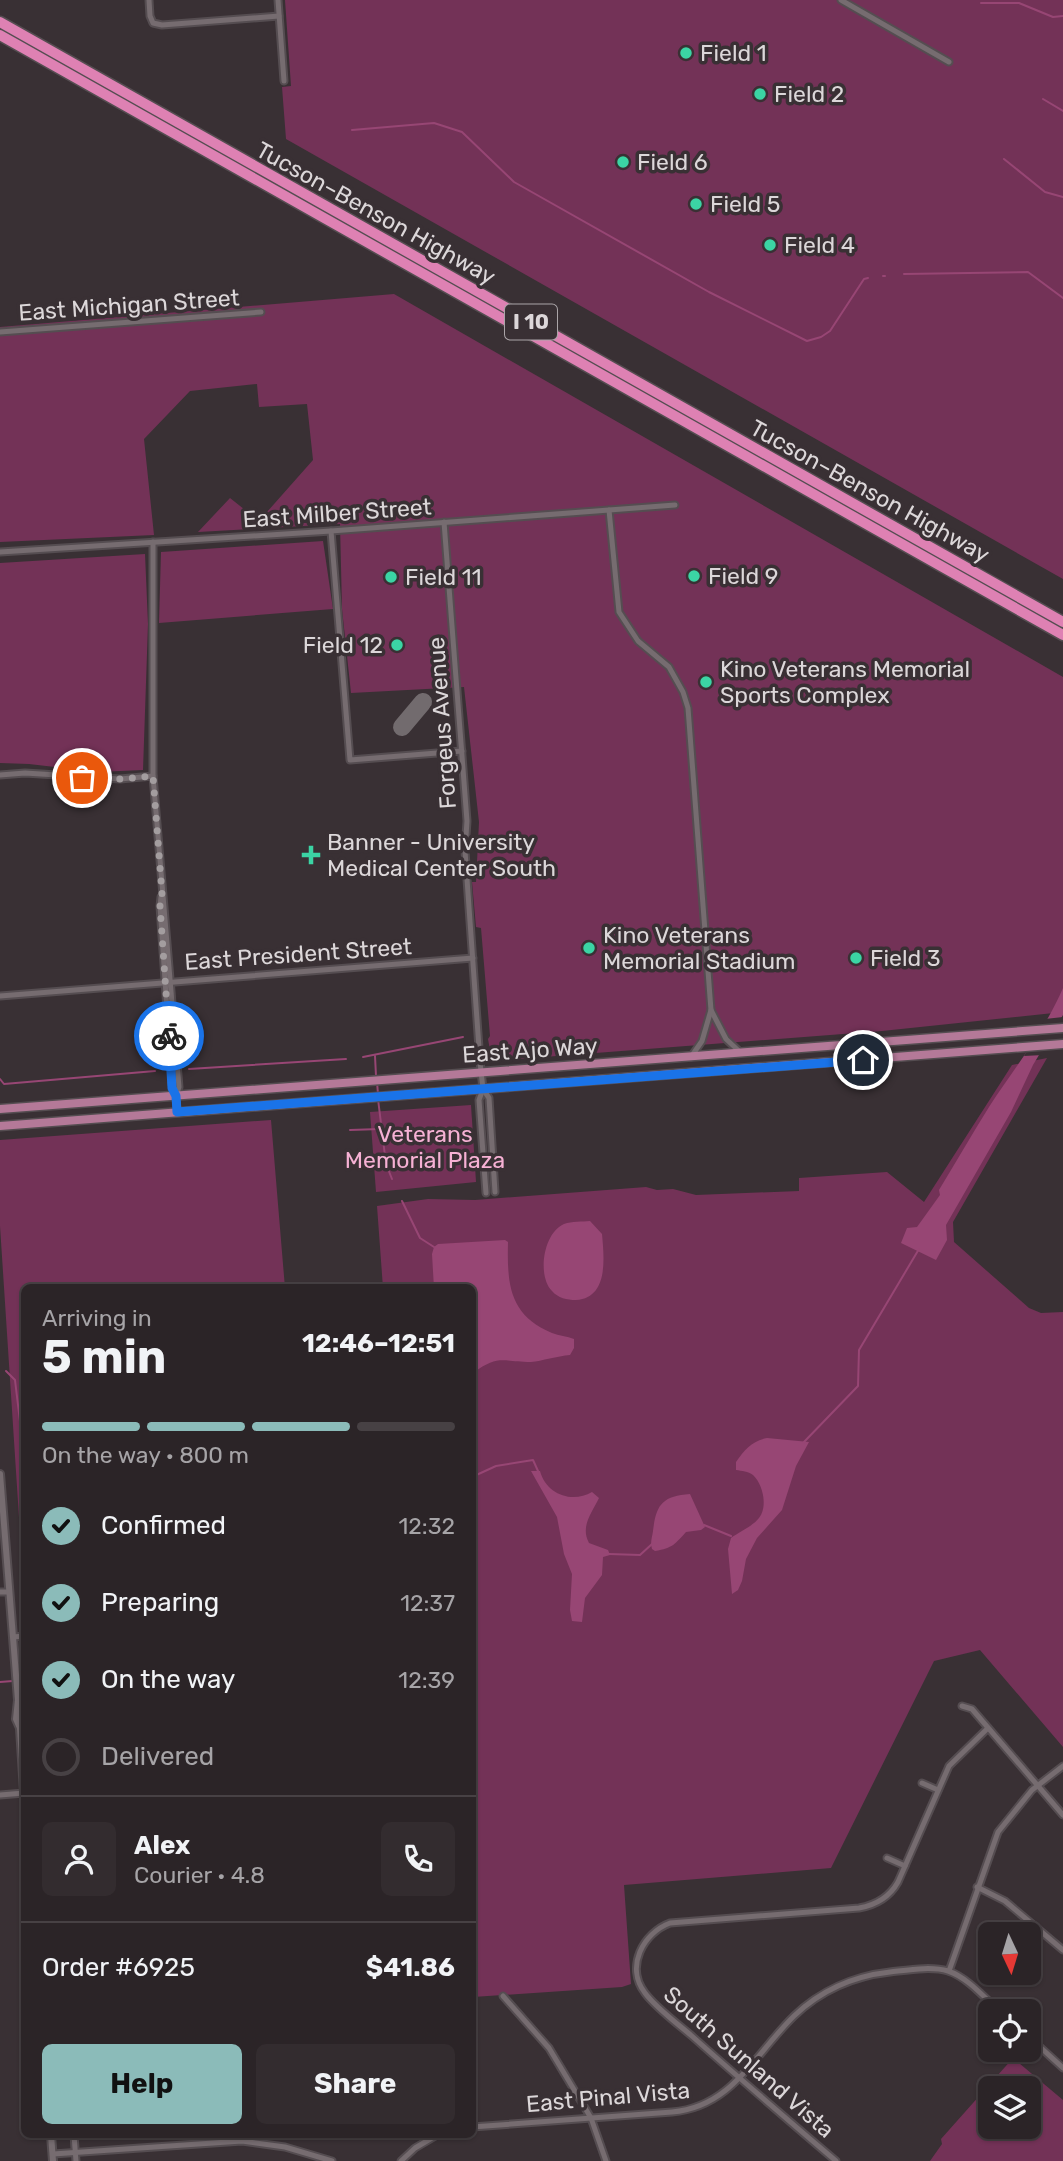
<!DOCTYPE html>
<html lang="en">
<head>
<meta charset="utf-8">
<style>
  body { margin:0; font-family:Rubik,sans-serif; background:#332c2f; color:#f1f3f6; height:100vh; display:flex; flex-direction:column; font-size:26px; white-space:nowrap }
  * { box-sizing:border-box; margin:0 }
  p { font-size:23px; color:#a6a4a7 }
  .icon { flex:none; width:38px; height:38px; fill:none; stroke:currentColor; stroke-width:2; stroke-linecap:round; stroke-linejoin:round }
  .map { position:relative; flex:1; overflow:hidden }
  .details { position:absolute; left:21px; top:1284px; width:455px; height:854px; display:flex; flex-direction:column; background:#2b2427; border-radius:10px; box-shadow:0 2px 5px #0004,0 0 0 2px #474144 }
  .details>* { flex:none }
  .needle { width:46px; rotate:176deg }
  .controls { position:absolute; left:978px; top:1922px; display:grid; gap:14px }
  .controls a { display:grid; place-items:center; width:63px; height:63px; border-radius:10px; background:#2b2427; box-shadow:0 2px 5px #0004,0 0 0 2px #474144; font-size:35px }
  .pin { position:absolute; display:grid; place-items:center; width:60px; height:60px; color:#fff; margin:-30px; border:4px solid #fff; border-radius:50%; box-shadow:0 2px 7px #0007 }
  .courier { position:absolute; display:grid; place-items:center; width:70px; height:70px; margin:-35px; border:5px solid #1a73e8; border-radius:50%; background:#fff; color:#222; box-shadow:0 2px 9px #0007 }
  .overview em { font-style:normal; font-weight:700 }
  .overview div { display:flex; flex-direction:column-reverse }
  .overview { display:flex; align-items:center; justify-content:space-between; height:119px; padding:0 21px }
  h1 { font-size:46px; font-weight:700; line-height:52px }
  .bar { display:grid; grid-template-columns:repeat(4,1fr); gap:10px 7px; align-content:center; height:84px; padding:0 21px }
  .bar i { height:9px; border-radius:5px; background:#474144 }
  .bar .active { background:#8bbbb9 }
  .bar p { grid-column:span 4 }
  .line { display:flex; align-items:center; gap:18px; padding:0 21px; border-top:2px solid #474144 }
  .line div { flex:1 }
  .round { display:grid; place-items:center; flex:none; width:74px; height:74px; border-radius:10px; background:#332c2f }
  ol { padding:0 21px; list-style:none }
  li { display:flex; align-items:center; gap:21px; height:77px }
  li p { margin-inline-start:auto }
  li .icon { padding:7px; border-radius:50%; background:#8bbbb9; color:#111; stroke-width:4 }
  li:last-child { color:#a6a4a7 }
  li i { width:38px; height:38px; border:4px solid #474144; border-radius:50% }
  .action { display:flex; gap:14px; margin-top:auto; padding:14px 21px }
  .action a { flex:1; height:80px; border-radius:10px; background:#8bbbb9; color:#111; font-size:28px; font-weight:700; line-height:80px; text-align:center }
  .action a+a { background:#332c2f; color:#f1f3f6 }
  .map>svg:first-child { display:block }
  .green { fill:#733257; fill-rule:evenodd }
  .water { fill:#974674 }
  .pier { fill:#393034 }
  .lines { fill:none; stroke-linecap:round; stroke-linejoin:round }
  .stream { stroke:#974674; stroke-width:2 }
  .taxiway { stroke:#726b6e; stroke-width:18 }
  .minor-casing { stroke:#554d51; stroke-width:9 }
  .tertiary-casing { stroke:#554d51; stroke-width:10 }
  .primary-casing { stroke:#554d51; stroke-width:11 }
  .motorway-casing { stroke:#554d51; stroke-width:13 }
  .minor { stroke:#766c70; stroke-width:5 }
  .tertiary { stroke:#766c70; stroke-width:6 }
  .primary { stroke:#b47998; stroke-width:8 }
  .motorway { stroke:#de81b3; stroke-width:10 }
  .done { stroke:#a39d9f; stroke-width:7; stroke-dasharray:0 12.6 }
  .route { stroke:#1a73e8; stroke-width:9 }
  .poi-dot { fill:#3bd4a4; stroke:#393034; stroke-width:2.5 }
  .labels { text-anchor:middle; stroke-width:7; stroke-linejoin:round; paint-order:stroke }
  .shield { fill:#393034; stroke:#aba5a8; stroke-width:2 }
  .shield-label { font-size:21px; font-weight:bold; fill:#dcd7d9 }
  .poi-label { font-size:23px; fill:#dcd7d9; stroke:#393034; text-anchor:start }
  .street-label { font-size:23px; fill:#dcd7d9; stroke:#393034 }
  .park-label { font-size:23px; fill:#f6b1d4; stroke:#393034 }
</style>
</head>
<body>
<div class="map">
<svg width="1063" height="2161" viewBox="0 0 1063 2161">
  <rect width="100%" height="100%" fill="#393034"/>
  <g class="green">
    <polygon points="285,0 1063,0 1063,579 286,139 282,87 291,86"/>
    <polygon points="394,294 1063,677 1063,1012 882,1031 492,1061 488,1039 490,1036 481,928 476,927 472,882 476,882 479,822 464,687 351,693 342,609 340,524 198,532 230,498 259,521 313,460 307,404 259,407 257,384 190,391 144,439 154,535 0,542 0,327"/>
    <polygon points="323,541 333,609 159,623 161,552"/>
    <polygon points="145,554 148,624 143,770 98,772 29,764 0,763 0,563"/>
    <polygon points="1047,1058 953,1222 954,1242 1029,1308 1041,1313 1063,1312 1063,1747 980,1650 934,1661 831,1868 624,1885 631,1984 622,1987 473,1997 472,1288 383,1288 377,1206 428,1199 475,1200 646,1187 657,1190 673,1189 696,1195 799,1191 799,1178 887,1172 924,1202 1012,1065"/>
    <polygon points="471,1105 476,1182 376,1192 370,1112"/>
    <polygon points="271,1120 285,1288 24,1288 24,1594 0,1226 0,1140"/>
    <path d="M1013 2058 1063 2100V2161H930L942 2144 941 2139ZM990 2088H1029V2126H990Z"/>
  </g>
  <g class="water">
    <path d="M1063 988V1015L1033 1065 1011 1112 946 1225 947 1240 936 1260 901 1243 907 1228 917 1227 940 1195 939 1190C956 1162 972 1134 989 1107 1015 1067 1044 1032 1063 988Z"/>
    <path d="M590 1221 602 1234C604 1257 609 1298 576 1300 567 1300 558 1298 552 1291 537 1276 543 1233 564 1224 572 1221 582 1222 590 1221Z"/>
    <path d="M505 1240 508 1242C507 1284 509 1315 552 1333 559 1336 567 1336 574 1339V1348L570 1355C557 1356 542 1361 531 1362 502 1362 499 1354 473 1373L472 1288H434L432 1254 434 1247 438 1244Z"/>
    <path d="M767 1438 809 1442 796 1466 782 1510 757 1538 746 1559 742 1581 738 1590 732 1594 728 1549 731 1538C739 1532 753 1526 759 1518 768 1507 763 1484 753 1475 748 1471 742 1471 736 1470V1462C745 1449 752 1441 767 1438Z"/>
    <path d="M531 1471H540C546 1494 572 1504 592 1492L599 1498C592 1513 580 1526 589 1543L608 1550 610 1555 603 1557 602 1575 585 1598 582 1622 572 1621 570 1610 572 1574 564 1554 557 1517Z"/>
    <path d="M690 1494 705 1527 701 1530 686 1532C675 1544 673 1548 655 1551L652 1549C650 1542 652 1538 653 1531 656 1505 662 1496 690 1494Z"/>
  </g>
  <polygon class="pier" points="1063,1017 1063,1022 1043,1055 1024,1056 1045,1019"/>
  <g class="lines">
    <g class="stream">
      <polyline points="981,3 1019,3 1053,17 1063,16"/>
      <polyline points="1043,99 1063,111"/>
      <polyline points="352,130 434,123 462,132 514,182 709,292 807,341 821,337 830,331 864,279 868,278"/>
      <polyline points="1004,159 1045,192 1063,197"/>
      <polyline points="904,274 1028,272 1063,298"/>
      <polyline points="883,276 885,276"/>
      <polyline points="375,1056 376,1076"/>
      <polyline points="363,1057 463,1037"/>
      <polyline points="189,1069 346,1059"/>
      <polyline points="0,1079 4,1084 155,1071"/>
      <polyline points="377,1082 378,1094"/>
      <polyline points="378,1099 386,1164 392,1179"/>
      <polyline points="350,1130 380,1129"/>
      <polyline points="402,1201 420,1238 434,1247"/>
      <polyline points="426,1288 434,1287"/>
      <polyline points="6,1371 15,1380 24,1455"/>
      <polyline points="803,1443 858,1386 859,1350 919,1249"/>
      <polyline points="472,1477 496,1466 533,1460 538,1471"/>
      <polyline points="704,1525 731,1536"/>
      <polyline points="609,1554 640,1555 652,1544"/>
      <polyline points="18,1681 24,1680"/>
      <polyline points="0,1682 13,1681"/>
    </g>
    <polyline class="taxiway" points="402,727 423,702"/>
    <defs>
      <g id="minor">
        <polyline points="149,0 150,16 153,23 162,25 279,16"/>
        <polyline points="278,0 284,81"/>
        <polyline points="841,0 949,62"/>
        <polyline points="0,332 261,312"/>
        <polyline points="609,510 619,612 638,641 669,667 683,692 688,708 711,1010 726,1039 740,1052"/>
        <polyline points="444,522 467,821 465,851 480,1062 483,1089 489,1098 495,1192"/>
        <polyline points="331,531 350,760 462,751"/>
        <polyline points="153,542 153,776 179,1087 176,1096"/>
        <polyline points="0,552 331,531 675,505"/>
        <polyline points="0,775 25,773 120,779 153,776"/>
        <polyline points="161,897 160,906 172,1084 176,1096 177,1112"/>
        <polyline points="0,996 473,958"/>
        <polyline points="691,1057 702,1041 711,1010"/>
        <polyline points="483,1089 479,1100 486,1193"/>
        <polyline points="0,1592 9,1592"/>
        <polyline points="13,1637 24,1636"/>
        <polyline points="962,1706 972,1709 1063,1815"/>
        <polyline points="922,1783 938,1790"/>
        <polyline points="0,1795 24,1793"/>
        <polyline points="887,1858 905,1866"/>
        <polyline points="977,1887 1005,1901 1063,1950"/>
        <polyline points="949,1971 998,1832 1032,1790 1063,1766"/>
        <polyline points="503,1996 549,2048 591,2118 606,2161"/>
        <polyline points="1029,2037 1063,2068"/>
        <path d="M472 2127 672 2112C732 2107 754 2055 794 2016 820 1991 854 1976 890 1972 908 1970 931 1966 948 1971 967 1977 985 1998 999 2011"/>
        <polyline points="74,2135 76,2161"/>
        <polyline points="53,2154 242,2141 285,2147 332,2161"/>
        <polyline points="401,2161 415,2148 437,2135"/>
        <path d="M836 2161C788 2120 740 2079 693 2037 678 2024 656 2008 645 1993 625 1967 643 1933 670 1923L859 1908C876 1905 889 1898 898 1882L949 1766 988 1728"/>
      </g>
      <g id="tertiary">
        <polyline points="0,1474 18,1700 16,1719 20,1728 24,1792"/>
        <path d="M18 1702C23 1711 24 1719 20 1728"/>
        <polyline points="51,2135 53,2161"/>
      </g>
      <g id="primary">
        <polyline points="0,1109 1063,1028"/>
        <polyline points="0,1126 1063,1044"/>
      </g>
      <g id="motorway">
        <polyline points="0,22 1063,622"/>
        <polyline points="0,35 1063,635"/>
      </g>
    </defs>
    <use href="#minor" class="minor-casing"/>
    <use href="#tertiary" class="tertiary-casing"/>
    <use href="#primary" class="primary-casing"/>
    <use href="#motorway" class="motorway-casing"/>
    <use href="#minor" class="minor"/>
    <use href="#tertiary" class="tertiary"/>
    <use href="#primary" class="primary"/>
    <use href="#motorway" class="motorway"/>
  </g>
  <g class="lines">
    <polyline class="done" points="82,778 120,779 153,776 162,893 160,906 169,1036"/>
    <polyline class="route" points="169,1036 172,1088 176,1096 177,1112 863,1060"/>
  </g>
  <g class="poi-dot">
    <circle cx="686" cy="53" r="7"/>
    <circle cx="760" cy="94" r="7"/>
    <circle cx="623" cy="162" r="7"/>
    <circle cx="696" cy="204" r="7"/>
    <circle cx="770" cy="245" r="7"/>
    <circle cx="694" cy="576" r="7"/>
    <circle cx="391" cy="577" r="7"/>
    <circle cx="397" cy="645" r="7"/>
    <circle cx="706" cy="682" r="7"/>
    <path d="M307.5 844.5h7v7h7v7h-7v7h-7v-7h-7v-7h7z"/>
    <circle cx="589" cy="948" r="7"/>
    <circle cx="856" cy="958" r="7"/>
  </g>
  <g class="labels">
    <rect class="shield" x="505" y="304.5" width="52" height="35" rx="5"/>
    <g class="shield-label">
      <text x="531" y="329">I 10</text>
    </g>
    <g class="poi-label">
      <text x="700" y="61">Field 1</text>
      <text x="774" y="102">Field 2</text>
      <text x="637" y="170">Field 6</text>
      <text x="710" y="212">Field 5</text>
      <text x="784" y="253">Field 4</text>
      <text x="708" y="584">Field 9</text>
      <text x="405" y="585">Field 11</text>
      <text x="383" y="653" text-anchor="end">Field 12</text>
      <text x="720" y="677">Kino Veterans Memorial<tspan x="720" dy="26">Sports Complex</tspan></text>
      <text x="327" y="850">Banner - University<tspan x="327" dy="26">Medical Center South</tspan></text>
      <text x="603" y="943">Kino Veterans<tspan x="603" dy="26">Memorial Stadium</tspan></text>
      <text x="870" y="966">Field 3</text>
    </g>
    <g class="street-label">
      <text transform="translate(376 213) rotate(29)" y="8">Tucson–Benson Highway</text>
      <text transform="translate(129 305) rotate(-4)" y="8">East Michigan Street</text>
      <text transform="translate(870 491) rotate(29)" y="8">Tucson–Benson Highway</text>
      <text transform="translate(337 513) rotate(-4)" y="8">East Milber Street</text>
      <text transform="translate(442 723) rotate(-94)" y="8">Forgeus Avenue</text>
      <text transform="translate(298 954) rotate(-4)" y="8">East President Street</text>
      <text transform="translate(530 1050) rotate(-4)" y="8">East Ajo Way</text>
      <text transform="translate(749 2062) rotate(41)" y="8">South Sunland Vista</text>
      <text transform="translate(608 2097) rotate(-5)" y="8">East Pinal Vista</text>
    </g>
    <g class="park-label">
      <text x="425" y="1142">Veterans<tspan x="425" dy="26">Memorial Plaza</tspan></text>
    </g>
  </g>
</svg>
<div class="controls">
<a><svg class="needle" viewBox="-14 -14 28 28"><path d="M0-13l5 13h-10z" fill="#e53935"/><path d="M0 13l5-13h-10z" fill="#a6a4a7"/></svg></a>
<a><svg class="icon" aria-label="locate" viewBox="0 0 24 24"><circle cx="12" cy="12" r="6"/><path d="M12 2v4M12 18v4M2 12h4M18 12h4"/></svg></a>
<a><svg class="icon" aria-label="layers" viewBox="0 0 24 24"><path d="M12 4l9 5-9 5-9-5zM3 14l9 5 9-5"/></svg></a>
</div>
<div class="pin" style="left:82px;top:778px;background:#ea580c"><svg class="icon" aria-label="bag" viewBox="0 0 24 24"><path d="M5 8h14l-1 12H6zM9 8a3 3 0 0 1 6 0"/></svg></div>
<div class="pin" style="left:863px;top:1060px;background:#1f2937"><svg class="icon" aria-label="home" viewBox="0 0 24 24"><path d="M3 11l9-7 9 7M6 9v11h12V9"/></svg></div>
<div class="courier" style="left:169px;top:1036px"><svg class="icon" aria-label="bike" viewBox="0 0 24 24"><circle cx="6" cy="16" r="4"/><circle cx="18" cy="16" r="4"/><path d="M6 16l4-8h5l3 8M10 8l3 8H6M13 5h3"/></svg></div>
<section class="details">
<div class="overview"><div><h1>5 min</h1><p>Arriving in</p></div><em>12:46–12:51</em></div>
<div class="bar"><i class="active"></i><i class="active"></i><i class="active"></i><i></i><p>On the way · 800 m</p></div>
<ol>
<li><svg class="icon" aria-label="check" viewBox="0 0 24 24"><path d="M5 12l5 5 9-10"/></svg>Confirmed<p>12:32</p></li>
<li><svg class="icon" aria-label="check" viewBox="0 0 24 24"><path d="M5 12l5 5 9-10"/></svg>Preparing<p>12:37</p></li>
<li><svg class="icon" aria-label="check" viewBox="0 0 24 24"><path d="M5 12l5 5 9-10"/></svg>On the way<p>12:39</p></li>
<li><i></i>Delivered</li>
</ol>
<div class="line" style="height:126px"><a class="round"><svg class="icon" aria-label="person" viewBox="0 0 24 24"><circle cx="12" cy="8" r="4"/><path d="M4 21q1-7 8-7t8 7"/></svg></a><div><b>Alex</b><p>Courier · 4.8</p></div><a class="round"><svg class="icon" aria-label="phone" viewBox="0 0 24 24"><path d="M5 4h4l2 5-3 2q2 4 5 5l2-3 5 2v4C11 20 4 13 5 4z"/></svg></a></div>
<div class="line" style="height:91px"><div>Order #6925</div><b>$41.86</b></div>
<div class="action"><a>Help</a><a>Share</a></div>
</section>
</div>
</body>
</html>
